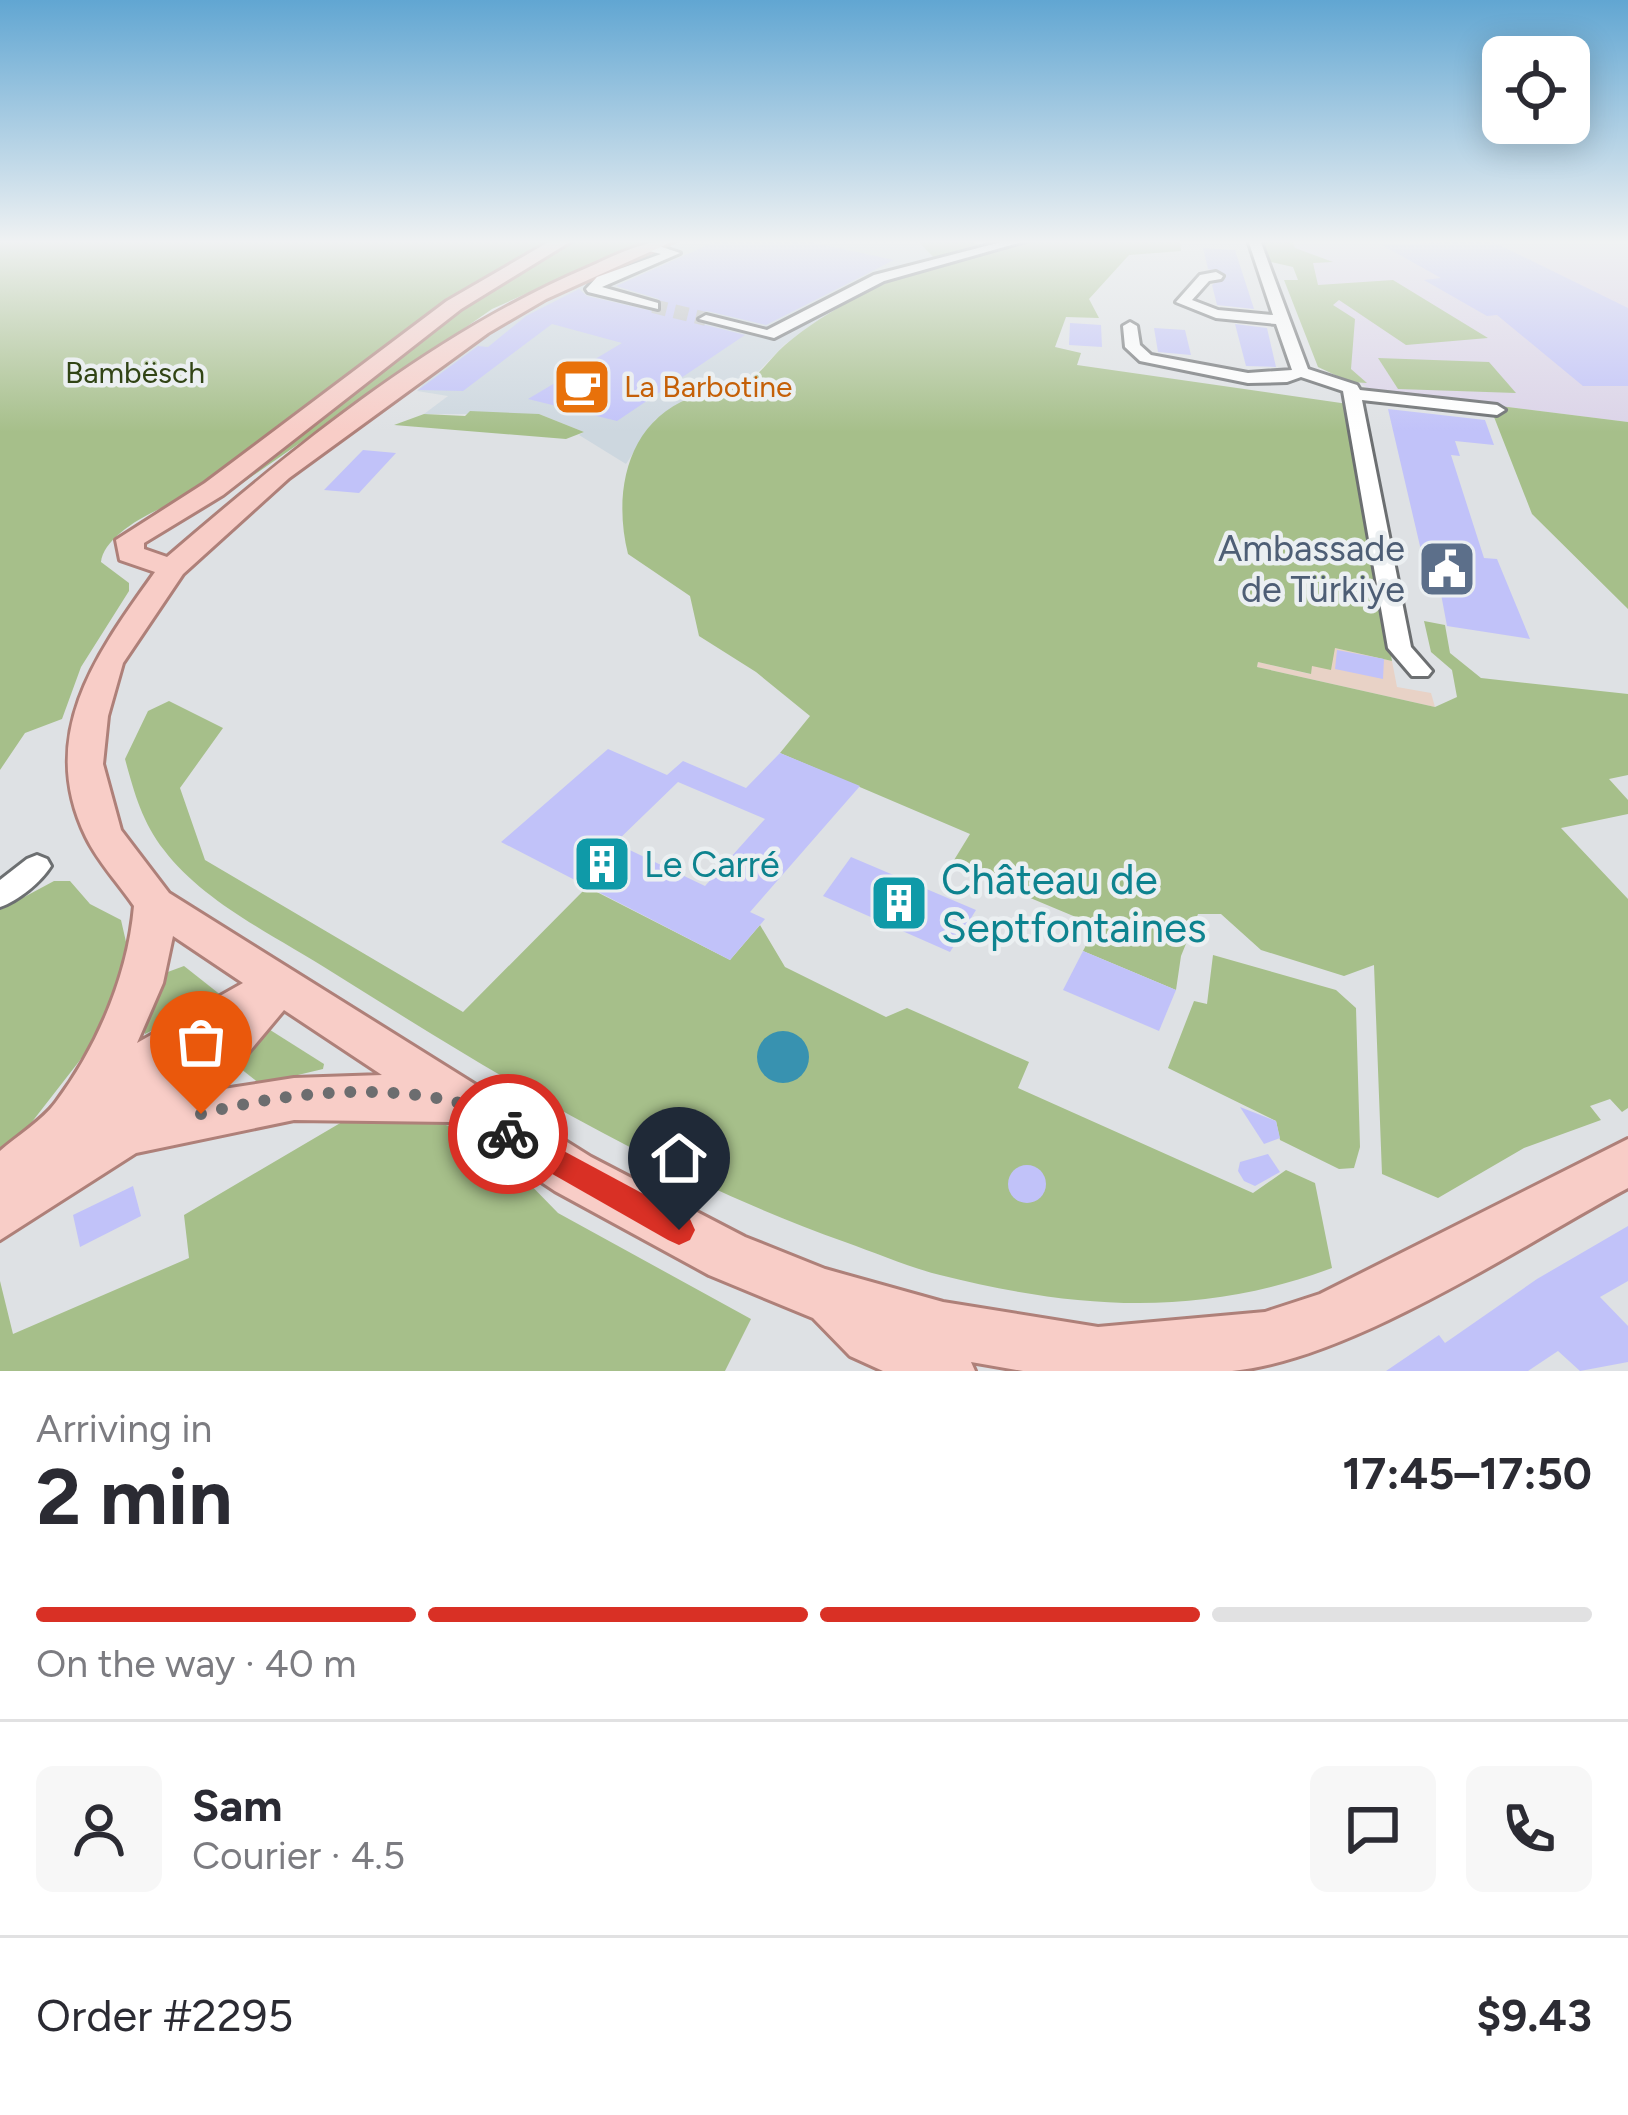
<!DOCTYPE html>
<html lang="en">
<head>
<meta charset="utf-8">
<style>
  body { margin:0; font-family:Figtree,sans-serif; background:#f7f7f7; color:#2b2b33; height:100vh; display:flex; flex-direction:column; font-size:45px; white-space:nowrap }
  * { box-sizing:border-box; margin:0 }
  p { font-size:39px; color:#7c7c81 }
  .icon { flex:none; width:66px; height:66px; fill:none; stroke:currentColor; stroke-width:2; stroke-linecap:round; stroke-linejoin:round }
  .map { position:relative; height:1371px; overflow:hidden }
  .drawer { display:flex; flex-direction:column; background:#fff; flex:1 }
  .drawer>* { flex:none }
  .controls { position:absolute; left:1482px; top:36px; display:grid; gap:24px }
  .controls a { display:grid; place-items:center; width:108px; height:108px; border-radius:18px; background:#fff; box-shadow:0 6px 30px #0003; font-size:60px }
  .pin { position:absolute; display:grid; place-items:center; width:102px; height:102px; color:#fff; margin:-123px -51px; border-radius:50% 50% 50% 0; rotate:-45deg; box-shadow:0 0 12px #0007 }
  .pin .icon { rotate:45deg }
  .courier { position:absolute; display:grid; place-items:center; width:120px; height:120px; margin:-60px; border:9px solid #d93025; border-radius:50%; background:#fff; color:#222; box-shadow:0 3px 15px #0007 }
  .head em { font-style:normal; font-weight:700 }
  .head div { display:flex; flex-direction:column-reverse }
  .head { display:flex; align-items:center; justify-content:space-between; height:204px; padding:0 36px }
  h1 { font-size:78px; font-weight:700; line-height:90px }
  .bar { display:grid; grid-template-columns:repeat(4,1fr); gap:18px 12px; align-content:center; height:144px; padding:0 36px }
  .bar i { height:15px; border-radius:9px; background:#e1e1e2 }
  .bar .active { background:#d93025 }
  .bar p { grid-column:span 4 }
  .line { display:flex; align-items:center; gap:30px; padding:0 36px; border-top:3px solid #e1e1e2 }
  .line div { flex:1 }
  .round { display:grid; place-items:center; flex:none; width:126px; height:126px; border-radius:18px; background:#f7f7f7 }
  .map>svg:first-child { display:block }
  .built { fill:#cdd7df }
  .industrial { fill:#e8d2c6 }
  .education { fill:#dbd3e8 }
  .green { fill:#a6bf8a }
  .water { fill:#3892b0 }
  .building { fill:#c1c2f9; fill-rule:evenodd }
  .lines { fill:none; stroke-linecap:round; stroke-linejoin:round }
  .minor-tunnel { stroke:#bbbdc0; stroke-width:14; stroke-dasharray:14 8; stroke-linecap:butt }
  .minor-casing { stroke:#6c6f71; stroke-width:6 }
  .major-casing { stroke:#ae8079; stroke-width:6 }
  .minor { fill:#fff; fill-rule:evenodd }
  .major { fill:#f8cdc7; fill-rule:evenodd }
  .route { fill:#d93025 }
  .done { stroke:#6c6d6f; stroke-width:12; stroke-dasharray:0 21.6 }
  .labels { text-anchor:middle; stroke-width:9; stroke-linejoin:round; paint-order:stroke }
  .far-park-label { font-size:30px; fill:#314415; stroke:#ebeff1 }
  .far-food-label { font-size:30px; fill:#c56008; stroke:#ebeff1; text-anchor:start }
  .service-label { font-size:36px; fill:#4e5e75; stroke:#ebeff1; text-anchor:end }
  .culture-label { font-size:36px; fill:#0d838f; stroke:#ebeff1; text-anchor:start }
  .near-culture-label { font-size:42px; fill:#0d838f; stroke:#ebeff1; text-anchor:start }
</style>
</head>
<body>
<div class="map">
<svg width="1628" height="1371" viewBox="0 0 1628 1371">
  <rect width="100%" height="100%" fill="#dee1e4"/>
  <polygon class="built" points="681,240 917,240 940,263 785,344 752,378 685,399 655,420 626,464 579,435 584,432 539,414 424,414 448,396 417,391 424,383 498,329 545,301"/>
  <polygon class="industrial" points="1335,648 1392,661 1397,687 1431,693 1435,707 1257,667 1258,662 1310,674 1312,665"/>
  <polygon class="education" points="1286,240 1628,240 1628,422 1370,390 1342,369"/>
  <g class="green">
    <path d="M0 240H645L492 309 231 491C197 487 105 525 101 562L129 583V591L81 667 62 719 25 733 0 770Z"/>
    <path d="M917 240H977L974 243 995 249 1023 240H1180L1181 251 1129 255 1089 299 1099 318 1066 317 1055 347 1081 353 1077 365 1348 404 1392 661 1335 648 1331 670 1312 666 1311 674 1258 662 1257 667 1435 707 1457 697 1452 670 1431 652 1424 621 1445 625 1450 653 1481 678 1628 694V775L1609 779 1628 800V814L1561 828 1628 899V1108L1622 1112 1610 1099 1590 1106 1601 1120 1524 1148 1438 1198 1382 1174 1374 965 1344 976 1261 950 1221 914H1198L1181 956 1176 990 1083 951 1093 932 1099 934 1102 928 951 865 970 834 780 753 810 716 756 672 699 636 690 596 628 554C613 494 626 423 690 398 709 390 734 389 752 378 764 370 773 355 785 345 829 308 885 281 939 263Z"/>
    <polygon points="1260,240 1292,240 1295,248 1333,262 1313,263 1318,285 1393,280 1488,338 1406,345 1339,300 1333,305 1355,319 1351,369 1367,383 1350,382 1318,367 1284,280 1298,280 1293,267 1267,261"/>
    <polygon points="1378,358 1489,362 1516,393 1398,389"/>
    <polygon points="1370,390 1628,422 1628,609 1532,514 1494,417 1500,417 1497,410 1380,397"/>
    <polygon points="470,411 539,414 584,432 566,439 394,425 424,414 465,416"/>
    <path d="M169 701 223 728 180 788 205 860 463 1012 587 887 730 960 760 925 785 967 886 1017 907 1008 1029 1062 1018 1088 1253 1193 1286 1170 1315 1183 1332 1268C1198 1318 1076 1309 940 1275 908 1267 876 1253 845 1242 662 1177 496 1075 332 972 277 937 204 903 164 850 142 822 134 792 125 759L148 711Z"/>
    <polygon points="54,881 70,881 90,904 121,920 129,955 98,1037 0,1163 0,910"/>
    <polygon points="1213,955 1336,990 1356,1008 1360,1147 1354,1168 1339,1169 1280,1140 1276,1121 1168,1068 1194,1001 1207,1004"/>
    <polygon points="184,966 222,996 145,1034 142,1020 165,973"/>
    <polygon points="267,1028 324,1064 323,1069 260,1084 236,1065"/>
    <polygon points="359,1112 421,1117 449,1126 516,1170 558,1213 751,1319 725,1371 0,1371 0,1281 13,1334 189,1258 184,1215"/>
  </g>
  <circle class="water" cx="783" cy="1057" r="26"/>
  <g class="building">
    <polygon points="719,240 801,240 894,260 766,325 707,311 697,315 698,323 745,335 617,421 528,399 622,343 552,324 463,391 418,390 478,346 488,347 526,316 579,289 587,296 661,313 659,299 616,286"/>
    <polygon points="1489,240 1628,308 1628,386 1583,386 1497,315 1487,316 1424,280 1441,278 1382,245"/>
    <polygon points="1203,248 1235,250 1254,309 1217,305 1212,285 1227,275 1208,269"/>
    <polygon points="1070,323 1101,325 1102,347 1069,345"/>
    <polygon points="1235,324 1267,328 1276,367 1246,366"/>
    <polygon points="1154,328 1185,330 1191,355 1158,352"/>
    <polygon points="1388,409 1485,420 1494,445 1455,441 1460,456 1451,455 1484,558 1497,559 1530,639 1447,626 1438,578 1427,576"/>
    <polygon points="363,450 396,453 359,493 324,490"/>
    <polygon points="1337,650 1384,659 1383,679 1335,669"/>
    <path d="M608 749 667 775 683 761 746 788 780 753 860 786 750 912 765 919 730 960 501 842ZM678 782 765 819 705 886 615 843Z"/>
    <polygon points="851,857 976,910 950,952 823,896"/>
    <polygon points="1083,951 1176,990 1159,1031 1063,990"/>
    <polygon points="1240,1107 1276,1121 1280,1138 1264,1144"/>
    <polygon points="1268,1154 1280,1172 1255,1186 1244,1181 1238,1171 1240,1162"/>
    <circle cx="1027" cy="1184" r="19"/>
    <polygon points="133,1186 141,1216 80,1247 73,1215"/>
    <polygon points="1628,1226 1628,1281 1600,1297 1628,1326 1628,1362 1580,1371 1558,1351 1528,1371 1386,1371 1439,1335 1445,1343 1537,1279"/>
  </g>
  <g class="lines">
    <polyline class="minor-tunnel" points="653,306 706,319"/>
    <defs>
      <g id="minor">
        <polygon points="1009,240 1029,240 884,281 774,338 699,319 706,315 767,330 874,275"/>
        <polygon points="1248,240 1260,240 1308,369 1357,385 1360,390 1497,405 1505,410 1497,415 1362,400 1411,647 1432,671 1428,676 1412,676 1388,648 1343,391 1301,377 1287,382 1248,383 1140,361 1125,347 1123,326 1130,322 1137,326 1140,345 1151,355 1248,373 1292,370 1276,324 1216,318 1176,302 1200,275 1216,272 1223,276 1221,279 1209,281 1192,300 1218,310 1273,315"/>
        <polygon points="650,243 680,253 602,287 658,303 658,309 588,292 586,289 597,277 661,254 645,250 644,247"/>
        <path d="M37 855 47 859 51 866C41 882 18 901 0 907V880L27 859Z"/>
      </g>
      <path id="major" d="M552 240H573L461 309 223 495 144 543V549L167 557C295 447 433 333 589 267 618 254 644 240 676 240L546 299 488 333 289 478 183 574 123 663 108 716 103 764 121 830 169 893 591 1157 745 1237 825 1269 943 1302 1098 1327 1265 1312 1320 1294 1628 1139V1188C1520 1246 1351 1360 1232 1371H1023L971 1362 975 1371H883L850 1356 813 1318 709 1275 555 1191 451 1122 294 1120 136 1153 0 1240V1151C17 1136 43 1120 56 1102 97 1047 128 976 134 906 119 884 98 862 86 837 36 734 98 652 155 572L120 560 116 540 205 483 447 301ZM173 936 243 983 137 1043 163 983ZM284 1010 382 1075 294 1078 217 1090Z"/>
    </defs>
    <use href="#minor" class="minor-casing"/>
    <use href="#major" class="major-casing"/>
    <use href="#minor" class="minor"/>
    <use href="#major" class="major"/>
  </g>
  <linearGradient id="sky" x2="0" y2="1"><stop stop-color="#61a6d2"/><stop offset="0.56" stop-color="#f0f2f3"/><stop offset="1" stop-color="#f0f2f3" stop-opacity="0"/></linearGradient>
  <rect width="1628" height="432" fill="url(#sky)"/>
  <polygon class="route" points="508,1121 690,1219 695,1230 690,1240 679,1245 668,1240 498,1143 494,1134 498,1124"/>
  <g class="lines">
    <path class="done" d="M201 1114C280 1094 370 1083 452 1101 471 1105 491 1123 508 1134"/>
  </g>
  <defs>
    <symbol id="cafe-square" viewBox="-11 -11 22 22"><rect x="-9" y="-9" width="18" height="18" rx="4" fill="#e8710a" stroke="#ebeff1"/><path d="M-5.5-4.5H6V0H3Q3 3.5 0 3.5H-2.5Q-5.5 3.5-5.5 0ZM3-3.2v2h1.7v-2ZM-6 4.5H4V6H-6Z" fill="#fff"/></symbol>
    <symbol id="civic-square" viewBox="-11 -11 22 22"><rect x="-9" y="-9" width="18" height="18" rx="4" fill="#5c6f8a" stroke="#ebeff1"/><path d="M-.6-6.5H3V-4.5H.6V-3L4-1V1h2V6H-6V1h2V-1L-.6-3ZM-1.2 2.5V6h2.4V2.5Z" fill="#fff"/></symbol>
    <symbol id="building-square" viewBox="-11 -11 22 22"><rect x="-9" y="-9" width="18" height="18" rx="4" fill="#0f9aa8" stroke="#ebeff1"/><path d="M-4-6H4V6H1V3H-1V6H-4ZM-2.5-4.3h1.7v1.8h-1.7ZM.8-4.3h1.7v1.8H.8ZM-2.5-1h1.7V.8h-1.7ZM.8-1h1.7V.8H.8Z" fill="#fff"/></symbol>
  </defs>
  <g fill-rule="evenodd">
    <use href="#cafe-square" x="549" y="354" width="66" height="66"/>
    <use href="#civic-square" x="1414" y="536" width="66" height="66"/>
    <use href="#building-square" x="569" y="831" width="66" height="66"/>
    <use href="#building-square" x="866" y="870" width="66" height="66"/>
  </g>
  <g class="labels">
    <g class="far-park-label">
      <text x="135" y="383">Bambësch</text>
    </g>
    <g class="far-food-label">
      <text x="624" y="397">La Barbotine</text>
    </g>
    <g class="service-label">
      <text x="1405" y="561">Ambassade<tspan x="1405" dy="41">de Türkiye</tspan></text>
    </g>
    <g class="culture-label">
      <text x="644" y="877">Le Carré</text>
    </g>
    <g class="near-culture-label">
      <text x="941" y="894">Château de<tspan x="941" dy="48">Septfontaines</tspan></text>
    </g>
  </g>
</svg>
<div class="controls">
<a><svg class="icon" aria-label="locate" viewBox="0 0 24 24"><circle cx="12" cy="12" r="6"/><path d="M12 2v4M12 18v4M2 12h4M18 12h4"/></svg></a>
</div>
<div class="pin" style="left:201px;top:1114px;background:#ea580c"><svg class="icon" aria-label="bag" viewBox="0 0 24 24"><path d="M5 8h14l-1 12H6zM9 8a3 3 0 0 1 6 0"/></svg></div>
<div class="pin" style="left:679px;top:1230px;background:#1f2937"><svg class="icon" aria-label="home" viewBox="0 0 24 24"><path d="M3 11l9-7 9 7M6 9v11h12V9"/></svg></div>
<div class="courier" style="left:508px;top:1134px"><svg class="icon" aria-label="bike" viewBox="0 0 24 24"><circle cx="6" cy="16" r="4"/><circle cx="18" cy="16" r="4"/><path d="M6 16l4-8h5l3 8M10 8l3 8H6M13 5h3"/></svg></div>
</div>
<section class="drawer">
<div class="head"><div><h1>2 min</h1><p>Arriving in</p></div><em>17:45–17:50</em></div>
<div class="bar"><i class="active"></i><i class="active"></i><i class="active"></i><i></i><p>On the way · 40 m</p></div>
<div class="line" style="height:216px"><a class="round"><svg class="icon" aria-label="person" viewBox="0 0 24 24"><circle cx="12" cy="8" r="4"/><path d="M4 21q1-7 8-7t8 7"/></svg></a><div><b>Sam</b><p>Courier · 4.5</p></div><a class="round"><svg class="icon" aria-label="chat" viewBox="0 0 24 24"><path d="M4 5h16v11H9l-5 4z"/></svg></a><a class="round"><svg class="icon" aria-label="phone" viewBox="0 0 24 24"><path d="M5 4h4l2 5-3 2q2 4 5 5l2-3 5 2v4C11 20 4 13 5 4z"/></svg></a></div>
<div class="line" style="height:156px"><div>Order #2295</div><b>$9.43</b></div>
</section>
</body>
</html>
